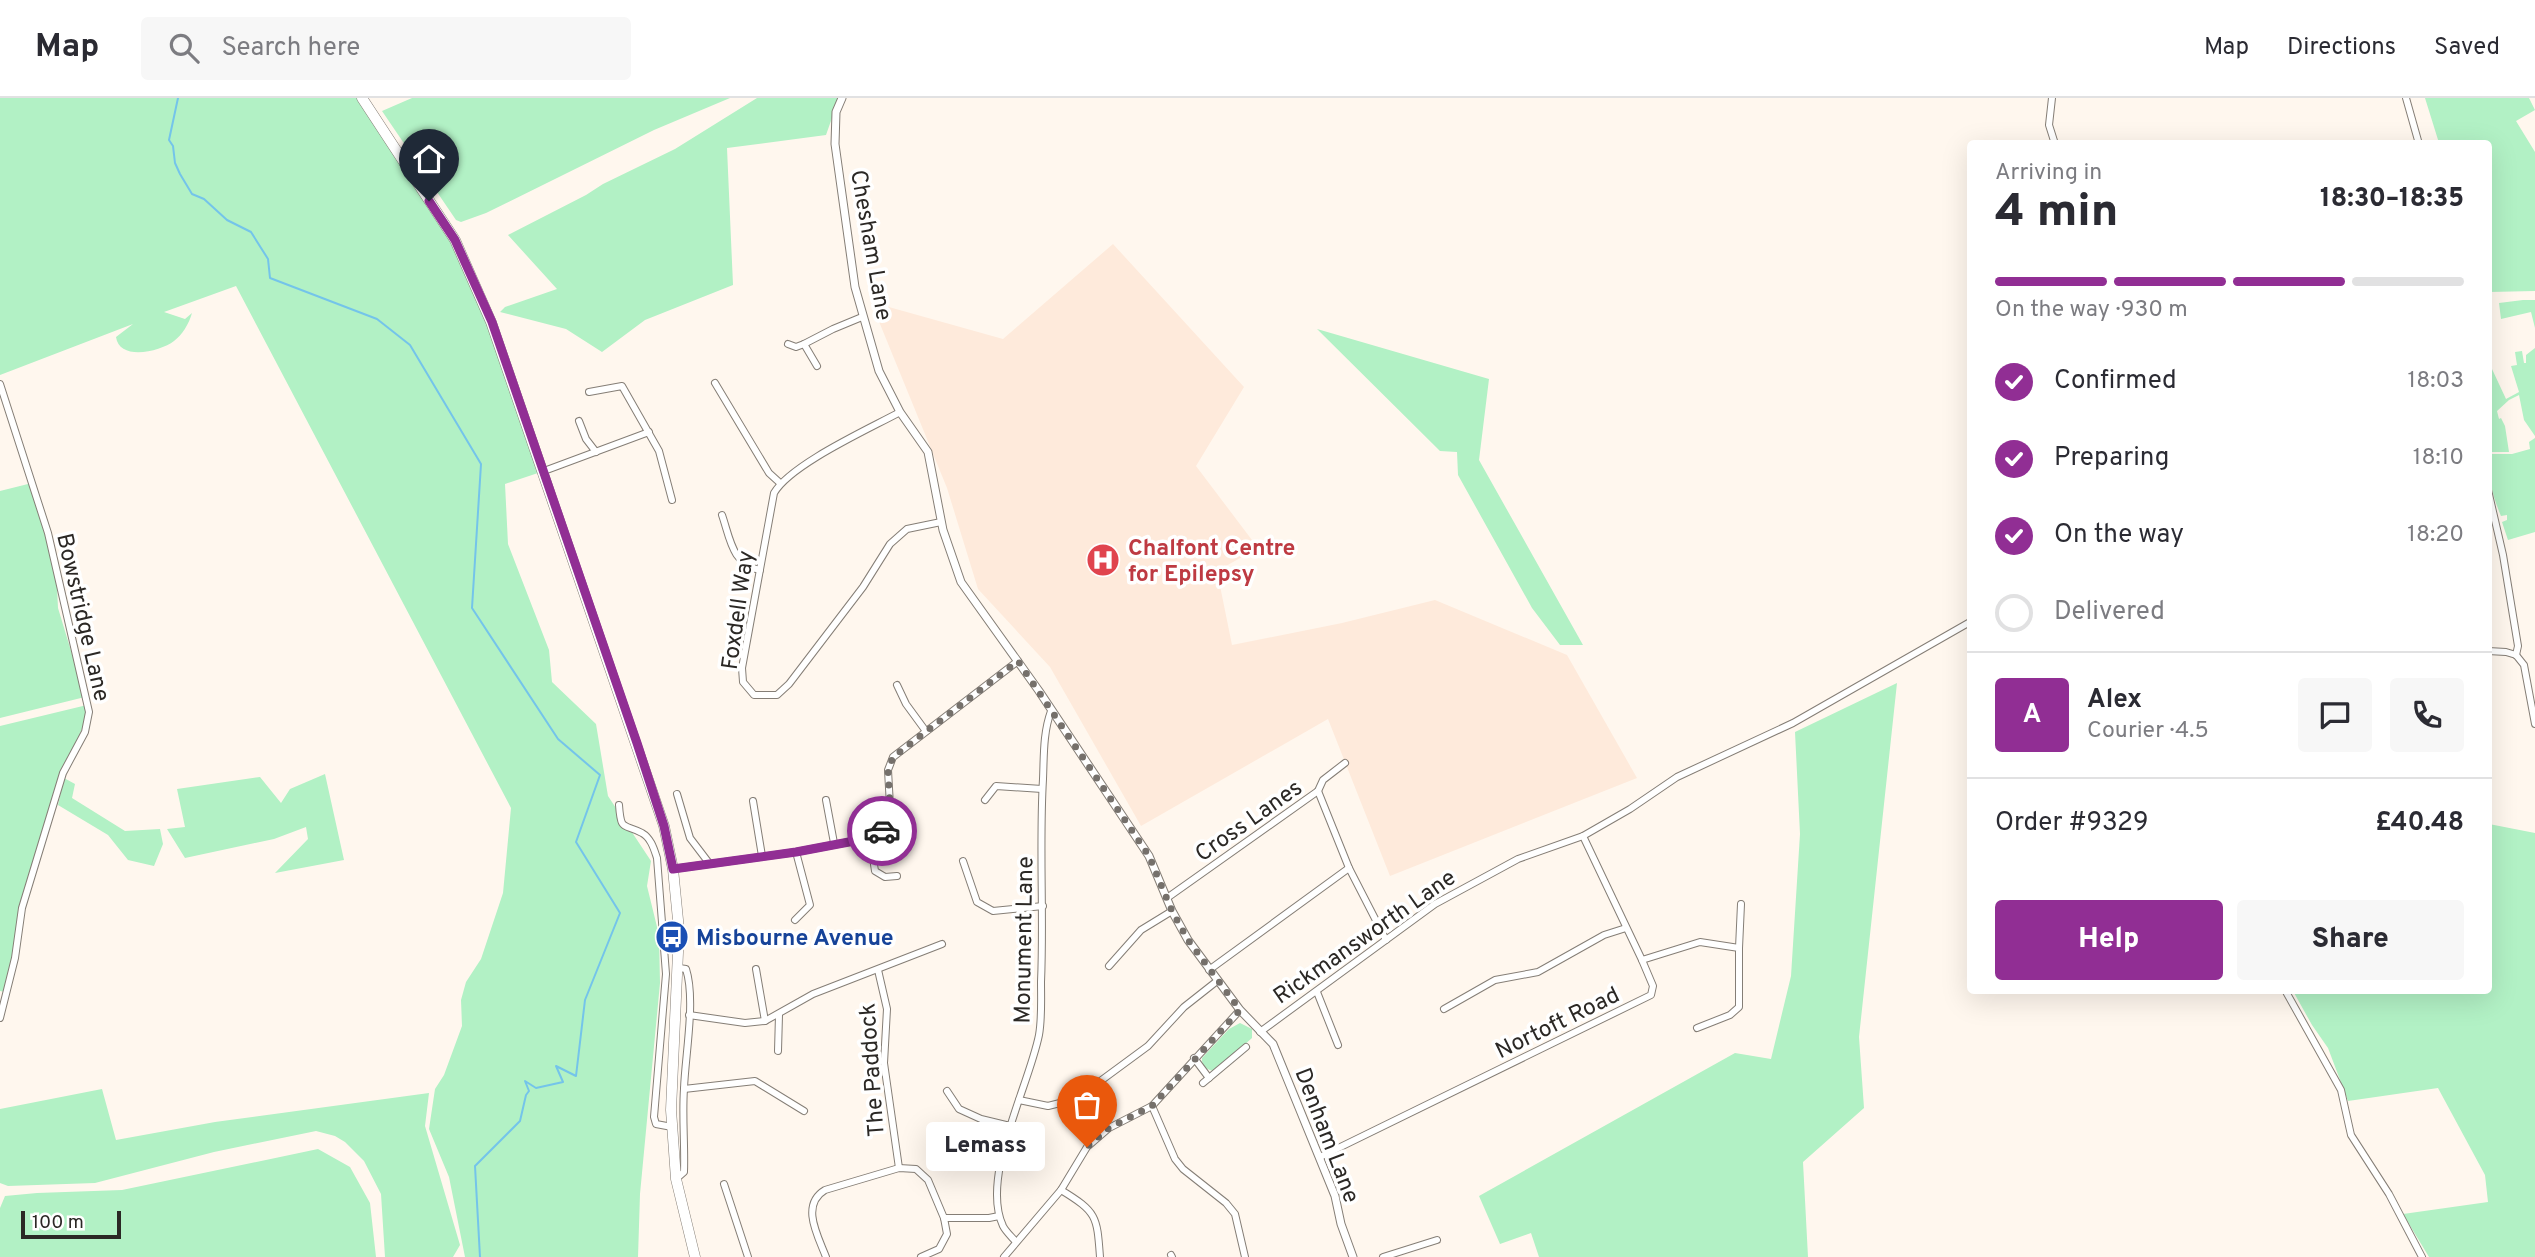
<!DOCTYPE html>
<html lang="en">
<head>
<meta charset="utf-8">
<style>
  body { margin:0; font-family:Overpass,sans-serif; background:#f7f7f7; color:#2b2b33; height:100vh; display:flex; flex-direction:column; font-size:26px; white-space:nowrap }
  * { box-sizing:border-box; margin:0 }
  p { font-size:23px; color:#7c7c81 }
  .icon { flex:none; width:38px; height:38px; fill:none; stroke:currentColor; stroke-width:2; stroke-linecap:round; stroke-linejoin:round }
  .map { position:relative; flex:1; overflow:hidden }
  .drawer { position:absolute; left:1967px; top:42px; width:525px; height:854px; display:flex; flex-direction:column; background:#fff; border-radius:7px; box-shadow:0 7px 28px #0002 }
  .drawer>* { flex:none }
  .scale { position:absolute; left:21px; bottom:18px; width:100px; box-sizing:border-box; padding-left:7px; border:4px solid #2b2825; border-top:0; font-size:19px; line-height:24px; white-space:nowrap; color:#2b2825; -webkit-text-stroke:5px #fff; paint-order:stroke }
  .pin { position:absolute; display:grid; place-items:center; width:60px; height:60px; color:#fff; margin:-72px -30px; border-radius:50% 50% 50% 0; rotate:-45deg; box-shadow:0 0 7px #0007 }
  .pin .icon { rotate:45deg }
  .courier { position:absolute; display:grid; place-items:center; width:70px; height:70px; margin:-35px; border:5px solid #912e94; border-radius:50%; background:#fff; color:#222; box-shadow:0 2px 9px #0007 }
  .bubble { position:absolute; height:49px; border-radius:7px; background:#fff; box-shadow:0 7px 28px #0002; font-size:23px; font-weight:800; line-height:49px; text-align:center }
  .overview em { font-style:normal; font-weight:800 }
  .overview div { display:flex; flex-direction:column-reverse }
  .overview { display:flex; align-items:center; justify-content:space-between; height:119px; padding:0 28px }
  h1 { font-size:46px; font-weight:800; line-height:52px }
  .bar { display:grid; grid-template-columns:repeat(4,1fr); gap:10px 7px; align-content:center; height:84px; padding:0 28px }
  .bar i { height:9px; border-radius:5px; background:#e1e1e2 }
  .bar .current { background:#912e94 }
  .bar p { grid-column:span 4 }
  .line { display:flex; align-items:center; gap:18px; padding:0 28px; border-top:2px solid #e1e1e2 }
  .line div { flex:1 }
  .round { display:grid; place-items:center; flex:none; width:74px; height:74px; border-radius:7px; background:#f7f7f7 }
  ol { padding:0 28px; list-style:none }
  li { display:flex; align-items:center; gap:21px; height:77px }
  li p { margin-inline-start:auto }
  li .icon { padding:7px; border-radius:50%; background:#912e94; color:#fff; stroke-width:4 }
  li:last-child { color:#7c7c81 }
  li i { width:38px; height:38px; border:4px solid #e1e1e2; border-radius:50% }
  .action { display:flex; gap:14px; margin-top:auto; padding:14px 28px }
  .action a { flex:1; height:80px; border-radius:7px; background:#912e94; color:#fff; font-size:28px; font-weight:800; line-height:80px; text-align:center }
  .action a+a { background:#f7f7f7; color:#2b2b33 }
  header { display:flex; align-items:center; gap:42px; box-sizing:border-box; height:98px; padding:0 35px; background:#fff; border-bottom:2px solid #e1e1e2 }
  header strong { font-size:33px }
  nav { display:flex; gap:38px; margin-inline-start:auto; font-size:24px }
  .search { width:490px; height:63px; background:#f7f7f7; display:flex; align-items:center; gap:18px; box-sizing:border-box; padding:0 24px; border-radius:7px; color:#7c7c81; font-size:26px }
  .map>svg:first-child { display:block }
  .medical { fill:#feeadb }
  .green { fill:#b2f1c5 }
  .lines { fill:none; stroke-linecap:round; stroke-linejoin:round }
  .stream { stroke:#74c4ea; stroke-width:2 }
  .minor-casing { stroke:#857e76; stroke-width:8 }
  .tertiary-casing { stroke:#857e76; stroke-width:9 }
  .trunk-casing { stroke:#857e76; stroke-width:11 }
  .minor { stroke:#fff; stroke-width:6 }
  .tertiary { stroke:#fff; stroke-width:7 }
  .trunk { stroke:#fff; stroke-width:10 }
  .done { stroke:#75706b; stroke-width:7; stroke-dasharray:0 12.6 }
  .route { stroke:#912e94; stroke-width:9 }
  .labels { text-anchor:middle; stroke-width:7; stroke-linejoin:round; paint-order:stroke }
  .street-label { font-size:23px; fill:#2b2825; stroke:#fff }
  .health-label { font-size:23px; font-weight:bold; fill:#be3a42; stroke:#fff; text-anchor:start }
  .transit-label { font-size:23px; font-weight:bold; fill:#164399; stroke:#fff; text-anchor:start }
</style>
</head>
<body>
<header>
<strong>Map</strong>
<div class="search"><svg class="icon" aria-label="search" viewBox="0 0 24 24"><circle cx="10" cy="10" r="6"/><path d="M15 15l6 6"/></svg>Search here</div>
<nav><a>Map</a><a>Directions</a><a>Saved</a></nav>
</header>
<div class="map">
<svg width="2535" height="1159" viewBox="0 0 2535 1159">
  <rect width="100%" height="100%" fill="#fff7ee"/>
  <polygon class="medical" points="1113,146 1244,289 1196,368 1258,450 1217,473 1232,547 1342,525 1435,502 1567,557 1637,680 1390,778 1328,621 1141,728 1050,569 978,491 947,390 871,204 1003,241"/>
  <g class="green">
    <path d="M0 0H363L455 142 544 373 505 386 508 446 549 552 552 584 596 626 608 698 651 763 647 788 659 837 660 885 640 1096 638 1159H465L449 1079 429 1031 435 991 444 977 462 928 461 902 466 884 481 861 503 795 511 710 236 188 164 214 185 221 192 215C189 226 182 237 174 243 160 254 119 263 116 239L133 226 0 277Z"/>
    <polygon points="412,0 730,0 654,32 486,115 461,124 456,122 382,13"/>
    <polygon points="757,0 839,0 826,37 727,50 733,187 645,222 602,254 566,231 500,214 505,209 557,191 508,137 586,97 603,86 675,51"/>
    <polygon points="2425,0 2529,0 2535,12 2516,23 2535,54 2535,193 2489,194 2488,46 2439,45"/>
    <polygon points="2523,202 2535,202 2535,230 2531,214 2501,221 2499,205"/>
    <polygon points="1317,231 1489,281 1479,362 1583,547 1560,547 1532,510 1458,377 1457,354 1440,353"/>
    <polygon points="2535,250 2535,338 2524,322 2519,297 2509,302 2497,313 2499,321 2501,320 2505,328 2509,354 2489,354 2489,272 2492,271 2506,301 2519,294 2511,268 2517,267 2515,254 2522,253 2524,265 2526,265 2526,257"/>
    <path d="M2535 340V434L2508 442 2502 424 2507 422V417L2501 418C2492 397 2488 379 2489 356H2512L2530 351 2529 344Z"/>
    <polygon points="32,385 56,469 58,510 85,599 0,620 0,393"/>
    <polygon points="1897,585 1859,939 1864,1010 1803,1064 1808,1159 1539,1159 1531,1135 1500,1146 1479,1098 1735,955 1771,961 1791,878 1800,736 1795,634"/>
    <polygon points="87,607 89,614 68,664 22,810 5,894 0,893 0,628"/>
    <polygon points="325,676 344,762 275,775 308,741 306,729 274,741 185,760 167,731 185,729 177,691 260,679 281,705 290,691"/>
    <polygon points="64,680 75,686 72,700 125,733 160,731 163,746 154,768 128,762 108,737 58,707"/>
    <polygon points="2489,726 2535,735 2535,1159 2429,1159 2403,1116 2488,1104 2485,1077 2438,990 2348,1003 2328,950 2312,927 2293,893 2488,892"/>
    <path d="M1240 925 1252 931V940L1215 973C1208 973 1201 968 1202 960L1229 931Z"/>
    <polygon points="102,991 116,1042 215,1024 429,995 425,1028 460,1147 453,1159 385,1159 381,1096 364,1063 345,1044 335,1038 316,1033 214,1054 95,1085 8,1088 0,1085 0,1011"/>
    <polygon points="318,1051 350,1069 370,1105 376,1159 0,1159 0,1110 5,1098 37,1095 122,1092"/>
  </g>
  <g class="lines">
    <polyline class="stream" points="178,0 169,42 173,48 175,65 180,76 192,96 204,101 227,122 251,134 268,161 270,180 377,221 410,247 481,366 472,510 558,641 600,677 576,744 620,815 585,902 576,978 556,968 563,984 536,990 525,983 529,993 526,997 520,1023 475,1068 480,1159"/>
    <defs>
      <g id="minor">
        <polyline points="2052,0 2049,27 2055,46"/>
        <polyline points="2406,0 2419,46"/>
        <polyline points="788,246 796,249 804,246 833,231 862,219"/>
        <polyline points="804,246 817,268"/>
        <polyline points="715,285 769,375 780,385"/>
        <polyline points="0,286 48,435 89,614 85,634 63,675 22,810 15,860 0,920"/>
        <polyline points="589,294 622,288 659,353 672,402"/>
        <path d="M900 314C869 331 791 366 774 395L742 570 743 584 754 597H777L789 586 863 489 890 446 907 431 941 424"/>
        <polyline points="579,323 586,341 596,354"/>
        <polyline points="544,373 649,334"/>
        <polyline points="2488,392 2503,457 2518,548 2516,557"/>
        <path d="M722 417C730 440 732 467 760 472"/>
        <polyline points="2488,553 2506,554 2516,557"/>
        <polyline points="2516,557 2524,567 2535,626"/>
        <polyline points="897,587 906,606 925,632"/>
        <polyline points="1318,693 1349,770 1386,842"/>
        <polyline points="677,696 690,740 709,765"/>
        <polyline points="826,702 834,745"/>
        <polyline points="985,702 996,688 1042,691"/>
        <polyline points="753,703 762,758"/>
        <path d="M619 707C621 734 623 725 642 735 651 740 654 751 657 760L666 876 654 1019 656 1026 672 1029"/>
        <polyline points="870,740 875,773 885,779 897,778"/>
        <polyline points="963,763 977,804 993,813 1043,808"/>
        <polyline points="673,771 796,754 870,740 891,726 888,672 893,659 1018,563"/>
        <polyline points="1167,800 1318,693 1323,682 1345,665"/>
        <polyline points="795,822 810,807 796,754"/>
        <polyline points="1739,850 1741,806"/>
        <polyline points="1642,862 1700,844 1739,850 1739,909 1730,917 1697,930"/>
        <polyline points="1109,868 1141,832 1172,813"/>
        <polyline points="756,871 765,923"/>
        <polyline points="878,872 887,911 884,965 899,1070"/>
        <polyline points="1209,872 1349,770"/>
        <polyline points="2285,892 2341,992 2351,1037 2389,1096 2422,1159"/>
        <polyline points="1317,894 1338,947"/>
        <polyline points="1444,911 1495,882 1538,874 1604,837 1626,830"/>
        <polyline points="689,917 745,925 765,923 813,896 942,846"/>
        <polyline points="1260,934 1435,806 1518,761 1583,738 1630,711 1677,679 1793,625 1970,524"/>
        <polyline points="778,953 779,917"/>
        <polyline points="1194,960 1209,980"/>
        <polyline points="1203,985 1246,949"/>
        <polyline points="684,991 755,983 804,1013"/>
        <polyline points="947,993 959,1011 981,1021 1010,1028"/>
        <polyline points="1019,1002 1048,1008 1076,1001 1148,948 1184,909 1217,883"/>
        <polyline points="1152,1008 1175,1061 1183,1071 1226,1105 1235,1116 1245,1159"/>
        <polyline points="1320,1059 1651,897 1653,888 1642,862 1583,738"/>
        <path d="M676 1081 684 1074C685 1046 682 1019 684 991 685 958 696 902 686 871L679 870"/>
        <polyline points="724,1086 748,1159"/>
        <path d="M1061 1092C1097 1114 1097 1118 1100 1159"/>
        <polyline points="944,1120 989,1120 999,1118"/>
        <path d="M1016 1144C1012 1139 1006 1134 1003 1128 980 1079 1029 988 1039 937 1042 920 1041 901 1041 884 1044 816 1039 749 1043 681 1044 658 1043 635 1051 613"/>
        <polyline points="1171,1157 1172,1159"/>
        <path d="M826 1159C818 1138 800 1107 825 1092L899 1070 916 1071 928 1082 944 1120 947 1136 939 1151 921 1159"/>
        <polyline points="1004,1159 1061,1092 1087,1049 1109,1030 1152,1008 1240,912"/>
        <polyline points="1383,1159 1437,1142"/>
      </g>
      <polyline id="tertiary" points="842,0 836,14 835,46 855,189 879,273 900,314 928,354 943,432 961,484 1039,593 1149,758 1172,813 1188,842 1240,912 1273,946 1335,1098 1341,1126 1353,1159"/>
      <polyline id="trunk" points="362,0 455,142 491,224 664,728 673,771 679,832 671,1012 676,1081 695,1159"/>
    </defs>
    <use href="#minor" class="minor-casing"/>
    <use href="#tertiary" class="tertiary-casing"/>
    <use href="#trunk" class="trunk-casing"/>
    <use href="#minor" class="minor"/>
    <use href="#tertiary" class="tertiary"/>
    <use href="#trunk" class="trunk"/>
  </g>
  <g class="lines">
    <polyline class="done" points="882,733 891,726 888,672 893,659 1018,563 1149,758 1172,813 1188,842 1240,912 1152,1008 1109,1030 1087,1049"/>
    <polyline class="route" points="429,103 455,142 492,224 637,645 664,728 673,771 796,754 870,740 882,733"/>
  </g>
  <defs>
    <symbol id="hospital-disc" viewBox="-11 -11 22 22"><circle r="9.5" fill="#e0444e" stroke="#fff"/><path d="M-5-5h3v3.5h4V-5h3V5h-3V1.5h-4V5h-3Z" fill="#fff"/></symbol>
    <symbol id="bus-disc" viewBox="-11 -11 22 22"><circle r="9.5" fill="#1a4fb4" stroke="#fff"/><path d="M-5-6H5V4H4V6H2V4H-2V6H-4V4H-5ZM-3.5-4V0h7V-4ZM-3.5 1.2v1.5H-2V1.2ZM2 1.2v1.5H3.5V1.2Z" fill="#fff"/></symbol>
  </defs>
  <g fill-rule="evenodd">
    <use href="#hospital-disc" x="1084" y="443" width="38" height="38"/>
    <use href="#bus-disc" x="653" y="820" width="38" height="38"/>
  </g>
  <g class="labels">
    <g class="street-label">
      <text transform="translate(872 147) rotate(80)" y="8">Chesham Lane</text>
      <text transform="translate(737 512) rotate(-82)" y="8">Foxdell Way</text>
      <text transform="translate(84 519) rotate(77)" y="8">Bowstridge Lane</text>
      <text transform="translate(1248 722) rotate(-35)" y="8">Cross Lanes</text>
      <text transform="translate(1364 838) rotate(-35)" y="8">Rickmansworth Lane</text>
      <text transform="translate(1023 842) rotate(-89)" y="8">Monument Lane</text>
      <text transform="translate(1557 924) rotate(-26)" y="8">Nortoft Road</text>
      <text transform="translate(871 972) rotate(-94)" y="8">The Paddock</text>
      <text transform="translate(1328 1037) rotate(69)" y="8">Denham Lane</text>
    </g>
    <g class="health-label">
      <text x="1128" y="457">Chalfont Centre<tspan x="1128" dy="26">for Epilepsy</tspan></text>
    </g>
    <g class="transit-label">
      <text x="696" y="847">Misbourne Avenue</text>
    </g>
  </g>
</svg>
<div class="scale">100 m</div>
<div class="pin" style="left:1087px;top:1049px;background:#ea580c"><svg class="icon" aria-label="bag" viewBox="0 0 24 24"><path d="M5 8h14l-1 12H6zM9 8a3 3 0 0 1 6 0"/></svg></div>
<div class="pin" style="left:429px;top:103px;background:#1f2937"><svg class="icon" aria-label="home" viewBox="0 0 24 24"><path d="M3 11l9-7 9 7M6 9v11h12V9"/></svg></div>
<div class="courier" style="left:882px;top:733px"><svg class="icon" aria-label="car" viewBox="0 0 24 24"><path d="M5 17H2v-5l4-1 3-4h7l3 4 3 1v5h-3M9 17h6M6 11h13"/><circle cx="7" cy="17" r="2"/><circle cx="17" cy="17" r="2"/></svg></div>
<div class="bubble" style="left:926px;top:1024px;width:119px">Lemass</div>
<section class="drawer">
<div class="overview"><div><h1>4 min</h1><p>Arriving in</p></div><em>18:30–18:35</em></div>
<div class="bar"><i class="current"></i><i class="current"></i><i class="current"></i><i></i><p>On the way · 930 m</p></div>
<ol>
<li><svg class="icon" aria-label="check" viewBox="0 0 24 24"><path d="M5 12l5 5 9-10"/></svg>Confirmed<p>18:03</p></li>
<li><svg class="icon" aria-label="check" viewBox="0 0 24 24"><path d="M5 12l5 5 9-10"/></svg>Preparing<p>18:10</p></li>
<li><svg class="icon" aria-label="check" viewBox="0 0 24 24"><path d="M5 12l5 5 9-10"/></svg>On the way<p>18:20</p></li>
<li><i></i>Delivered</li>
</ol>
<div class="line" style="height:126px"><b class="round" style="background:#912e94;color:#fff">A</b><div><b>Alex</b><p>Courier · 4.5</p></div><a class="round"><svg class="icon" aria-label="chat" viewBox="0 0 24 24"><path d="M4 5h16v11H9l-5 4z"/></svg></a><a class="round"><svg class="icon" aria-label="phone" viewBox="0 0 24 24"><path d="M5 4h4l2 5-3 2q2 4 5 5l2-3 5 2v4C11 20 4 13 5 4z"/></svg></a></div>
<div class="line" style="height:91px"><div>Order #9329</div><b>£40.48</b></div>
<div class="action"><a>Help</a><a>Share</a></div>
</section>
</div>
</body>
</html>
